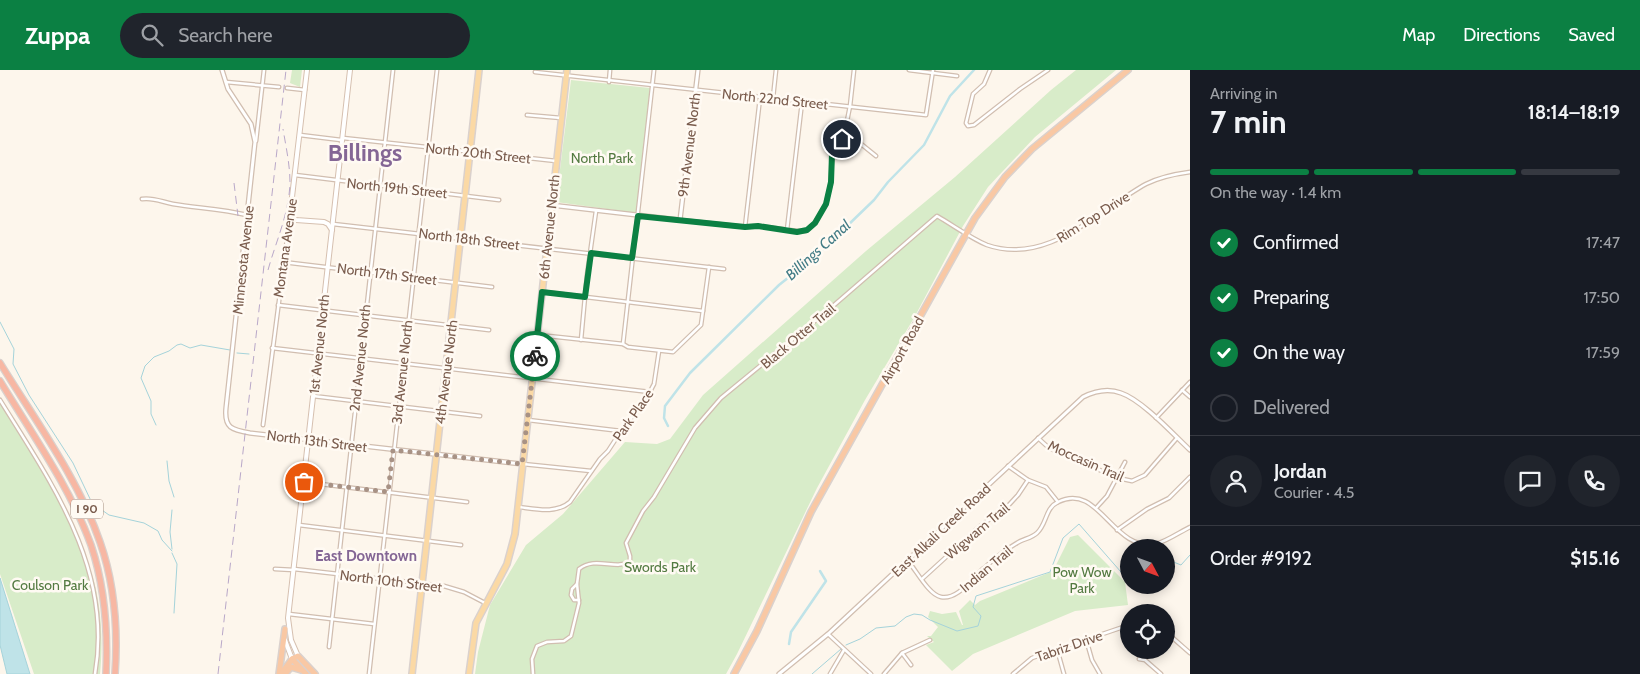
<!DOCTYPE html>
<html lang="en">
<head>
<meta charset="utf-8">
<style>
  body { margin:0; font-family:Cabin,sans-serif; background:#20242c; color:#f1f3f6; height:100vh; display:flex; flex-direction:column; font-size:19px; white-space:nowrap }
  * { box-sizing:border-box; margin:0 }
  p { font-size:16px; color:#9ea1a6 }
  .icon { flex:none; width:28px; height:28px; fill:none; stroke:currentColor; stroke-width:2; stroke-linecap:round; stroke-linejoin:round }
  .map { position:relative; flex:1; overflow:hidden }
  .panel { display:flex; flex-direction:column; background:#171b24; width:450px }
  .panel>* { flex:none }
  .needle { width:32px; rotate:131deg }
  .fabs { position:absolute; left:1120px; top:469px; display:grid; gap:10px }
  .fabs a { display:grid; place-items:center; width:55px; height:55px; border-radius:50%; background:#171b24; box-shadow:0 2px 12px #0003; font-size:25px }
  .pin { position:absolute; display:grid; place-items:center; width:42px; height:42px; color:#fff; margin:-21px; border:2px solid #fff; border-radius:50%; box-shadow:0 1px 5px #0007 }
  .courier { position:absolute; display:grid; place-items:center; width:50px; height:50px; margin:-25px; border:4px solid #0b8043; border-radius:50%; background:#fff; color:#222; box-shadow:0 1px 6px #0007 }
  .overview em { font-style:normal; font-weight:800 }
  .overview div { display:flex; flex-direction:column-reverse }
  .overview { display:flex; align-items:center; justify-content:space-between; height:85px; padding:0 20px }
  h1 { font-size:32px; font-weight:800; line-height:38px }
  .bar { display:grid; grid-template-columns:repeat(4,1fr); gap:8px 5px; align-content:center; height:60px; padding:0 20px }
  .bar i { height:6px; border-radius:4px; background:#363941 }
  .bar .current { background:#0b8043 }
  .bar p { grid-column:span 4 }
  .line { display:flex; align-items:center; gap:12px; padding:0 20px; border-top:1px solid #363941 }
  .line div { flex:1 }
  .round { display:grid; place-items:center; flex:none; width:52px; height:52px; border-radius:26px; background:#20242c }
  ol { padding:0 20px; list-style:none }
  li { display:flex; align-items:center; gap:15px; height:55px }
  li p { margin-inline-start:auto }
  li .icon { padding:5px; border-radius:50%; background:#0b8043; color:#fff; stroke-width:4 }
  li:last-child { color:#9ea1a6 }
  li i { width:28px; height:28px; border:2px solid #363941; border-radius:50% }
  header { display:flex; align-items:center; gap:30px; box-sizing:border-box; height:70px; padding:0 25px; background:#0b8043; color:#fff }
  header strong { font-size:24px }
  nav { display:flex; gap:28px; margin-inline-start:auto; font-size:18px }
  .search { width:350px; height:45px; background:#20242c; display:flex; align-items:center; gap:12px; box-sizing:border-box; padding:0 18px; border-radius:28px; color:#9ea1a6; font-size:19px }
  main { display:flex; flex:1; min-height:0 }
  .map>svg:first-child { display:block }
  .green { fill:#d8ecc9 }
  .water { fill:#bfe3e8; stroke:#a5d3da }
  .lines { fill:none; stroke-linecap:round; stroke-linejoin:round }
  .stream { stroke:#a5d3da; stroke-width:1 }
  .canal { stroke:#bfe3e8; stroke-width:2.5 }
  .minor-casing { stroke:#d1beb0; stroke-width:5 }
  .tertiary-casing { stroke:#d1beb0; stroke-width:5.5 }
  .secondary-casing { stroke:#d6c0b0; stroke-width:6 }
  .primary-casing { stroke:#dad1cd; stroke-width:8 }
  .trunk-casing { stroke:#dad1cd; stroke-width:8 }
  .motorway-casing { stroke:#dad1cd; stroke-width:8 }
  .minor { stroke:#fff; stroke-width:2.5 }
  .tertiary { stroke:#fff; stroke-width:3 }
  .secondary { stroke:#fff; stroke-width:4 }
  .primary { stroke:#fbd9a5; stroke-width:5 }
  .trunk { stroke:#f9c8a4; stroke-width:5 }
  .motorway { stroke:#f7b7a3; stroke-width:5.5 }
  .rail { stroke:#b9a8c9; stroke-width:1; stroke-dasharray:8 5; stroke-linecap:butt }
  .done { stroke:#a89285; stroke-width:5; stroke-dasharray:0 9 }
  .route { stroke:#0b8043; stroke-width:6 }
  .labels { text-anchor:middle; stroke-width:5; stroke-linejoin:round; paint-order:stroke }
  .shield { fill:#fffaf3; stroke:#a28b7f; stroke-width:1 }
  .shield-label { font-size:12px; font-weight:bold; fill:#7a5c4d }
  .street-label { font-size:14px; fill:#7a5c4d; stroke:#fffaf3 }
  .park-label { font-size:14px; fill:#537a41; stroke:#fffaf3 }
  .water-label { font-size:15px; font-style:italic; fill:#437c86; stroke:#fffaf3 }
  .neighbourhood-label { font-size:15px; font-weight:bold; fill:#846695; stroke:#fffaf3 }
  .town-label { font-size:24px; font-weight:bold; fill:#846695; stroke:#fffaf3 }
</style>
</head>
<body>
<header>
<strong>Zuppa</strong>
<div class="search"><svg class="icon" aria-label="search" viewBox="0 0 24 24"><circle cx="10" cy="10" r="6"/><path d="M15 15l6 6"/></svg>Search here</div>
<nav><a>Map</a><a>Directions</a><a>Saved</a></nav>
</header>
<main>
<div class="map">
<svg width="1190" height="604" viewBox="0 0 1190 604">
  <rect width="100%" height="100%" fill="#fdf6ec"/>
  <g class="green">
    <polygon points="292,0 302,0 300,17 290,13"/>
    <polygon points="1076,0 1116,0 1035,67 988,117 963,156 914,248 865,330 817,418 737,584 726,604 475,604 478,582 490,535 526,475 563,444 625,372 657,374 670,369 703,325 866,181 955,107 1051,20"/>
    <polygon points="571,10 650,18 636,143 556,132"/>
    <path d="M0 330C34 386 72 442 92 505 102 536 103 573 100 604H34L0 504Z"/>
    <polygon points="1078,465 1125,512 1128,535 1075,541 973,584 952,601 926,575 934,572 927,566 931,566 938,557 928,547 930,541 942,544 956,542 962,555 963,555 959,541 970,530 975,535 980,531 1053,501 1070,467"/>
  </g>
  <polygon class="water" points="0,508 30,604 7,604 0,575"/>
  <g class="lines">
    <g class="stream">
      <polyline points="0,252 14,279 13,294 29,325 73,393 92,433 109,445 144,453 158,461 162,470 172,481"/>
      <polyline points="237,283 249,284"/>
      <polyline points="156,355 151,344 151,331 141,308 145,296 154,287 169,281 177,275 181,274 190,278 201,275 230,280"/>
      <polyline points="167,391 169,411 174,427"/>
      <polyline points="172,479 170,462 172,440"/>
      <polyline points="172,483 177,494 174,543"/>
      <polyline points="1166,489 1181,495 1190,485"/>
      <polyline points="846,575 860,569 876,558 895,556 906,547 914,544 922,545 930,550 957,561 978,556 981,546 973,537 976,526 1050,502 1063,468 1079,454 1121,502 1129,499"/>
      <polyline points="812,604 841,579"/>
    </g>
    <g class="canal">
      <polyline points="668,356 664,348 665,336 690,303 779,215 818,184 874,130 888,112 924,75 950,26 974,0"/>
      <polyline points="789,574 791,562 826,511 820,501"/>
    </g>
    <defs>
      <g id="minor">
        <polyline points="909,0 957,6"/>
        <polyline points="990,0 984,14 973,24 966,53 968,56 974,55 1020,19 1048,0"/>
        <polyline points="535,2 926,45 933,0"/>
        <polyline points="226,12 279,17"/>
        <polyline points="609,12 610,0"/>
        <polyline points="287,18 305,20"/>
        <polyline points="773,28 776,0"/>
        <polyline points="527,45 561,48"/>
        <polyline points="845,61 876,86"/>
        <polyline points="300,65 341,70"/>
        <polyline points="343,68 556,91"/>
        <polyline points="256,71 264,0"/>
        <polyline points="295,105 499,130"/>
        <path d="M142 129C153 127 162 132 173 134 197 138 222 139 247 145"/>
        <polyline points="680,150 745,157 758,156 797,161 806,161 815,153 826,134 831,112 832,84 845,61 850,36 854,0"/>
        <polyline points="333,154 724,199"/>
        <polyline points="745,157 760,28"/>
        <polyline points="787,160 802,32"/>
        <polyline points="283,192 492,217"/>
        <polyline points="544,222 703,241"/>
        <polyline points="278,235 489,260"/>
        <polyline points="539,265 623,274 628,277 673,282 701,255 709,197"/>
        <polyline points="581,270 587,205 596,141"/>
        <polyline points="623,274 654,0"/>
        <polyline points="272,278 650,322"/>
        <polyline points="1182,320 1190,327"/>
        <polyline points="313,326 480,346"/>
        <path d="M0 330C52 414 113 499 95 604"/>
        <polyline points="1156,348 1190,312"/>
        <polyline points="528,350 621,361"/>
        <polyline points="263,355 290,146"/>
        <polyline points="1038,368 1049,378 1118,408 1132,411 1145,405 1177,368"/>
        <polyline points="523,394 591,401"/>
        <polyline points="1008,396 1028,410 1046,417 1058,432"/>
        <polyline points="304,412 467,432"/>
        <path d="M519 437C536 439 556 444 570 432L600 389 608 381 621 361 645 331 654 314 659 281"/>
        <polyline points="1096,438 1107,426 1125,392"/>
        <polyline points="299,455 461,475"/>
        <polyline points="1117,460 1147,439 1169,428 1190,407"/>
        <path d="M908 491C916 500 929 525 941 527 958 530 972 508 984 498 994 489 1005 480 1017 473 1023 469 1032 468 1037 463 1047 454 1045 438 1058 432 1099 411 1112 482 1156 474 1167 471 1180 462 1190 457"/>
        <polyline points="275,499 294,500"/>
        <polyline points="294,499 444,516 464,522 485,533"/>
        <polyline points="922,509 980,456 1006,438 1018,425 1028,410"/>
        <polyline points="577,514 572,519 571,525 574,530 579,530"/>
        <polyline points="289,544 374,554"/>
        <polyline points="1166,562 1190,583"/>
        <polyline points="828,564 871,604"/>
        <polyline points="1086,569 1092,590 1100,604"/>
        <polyline points="329,577 393,0"/>
        <polyline points="1057,579 1064,604"/>
        <polyline points="902,583 911,595"/>
        <polyline points="1139,589 1145,590 1161,604"/>
        <polyline points="369,604 437,0"/>
        <path d="M533 604 532 589 537 576 547 572 564 571 571 566 579 533 577 514 579 499C595 486 615 500 630 492V486L626 473 643 441 654 427 695 358 721 328 833 236 937 146C953 155 970 168 987 175 1048 196 1097 141 1146 114 1160 107 1175 104 1190 102"/>
        <polyline points="830,604 844,580"/>
        <polyline points="884,604 902,583 930,570"/>
        <polyline points="1013,604 1032,588 1129,555"/>
      </g>
      <g id="tertiary">
        <path d="M222 0 228 19 251 54 255 72 226 338C224 358 232 360 250 363L522 394"/>
        <polyline points="551,135 680,150 698,0"/>
        <path d="M779 604 828 564 1083 327C1095 321 1108 318 1121 323 1142 330 1173 364 1190 380"/>
      </g>
      <g id="secondary">
        <polyline points="307,0 290,144 293,149 296,150 324,152 328,154 332,160"/>
        <polyline points="285,570 292,589"/>
        <polyline points="298,586 291,570 288,548 350,0"/>
      </g>
      <g id="primary">
        <polyline points="412,604 479,0"/>
        <polyline points="469,604 476,553 507,494 515,464 567,0"/>
      </g>
      <g id="trunk">
        <polyline points="292,589 306,604"/>
        <polyline points="279,604 285,559"/>
        <polyline points="281,604 292,589 298,586 315,604"/>
        <polyline points="285,604 291,597 301,600"/>
        <polyline points="734,604 757,561 811,442 975,148 1005,107 1032,79 1128,0"/>
      </g>
      <g id="motorway">
        <path d="M0 293C35 350 78 408 100 472 115 515 118 560 115 604"/>
        <path d="M0 311C32 364 70 417 91 475 105 517 108 561 106 604"/>
      </g>
    </defs>
    <use href="#minor" class="minor-casing"/>
    <use href="#tertiary" class="tertiary-casing"/>
    <use href="#secondary" class="secondary-casing"/>
    <use href="#primary" class="primary-casing"/>
    <use href="#trunk" class="trunk-casing"/>
    <use href="#motorway" class="motorway-casing"/>
    <use href="#minor" class="minor"/>
    <use href="#tertiary" class="tertiary"/>
    <use href="#secondary" class="secondary"/>
    <use href="#primary" class="primary"/>
    <use href="#trunk" class="trunk"/>
    <use href="#motorway" class="motorway"/>
    <g class="rail">
      <polyline points="234,113 238,146"/>
      <path d="M268 200C276 171 289 144 290 113 290 95 286 77 283 59"/>
      <polyline points="218,604 286,0"/>
    </g>
  </g>
  <g class="lines">
    <polyline class="done" points="304,412 388,422 393,380 522,394 535,286"/>
    <polyline class="route" points="535,286 542,222 585,227 591,183 632,188 638,146 745,157 758,156 797,162 807,160 815,153 826,134 831,112 832,84 842,69"/>
  </g>
  <g class="labels">
    <rect class="shield" x="71" y="429.5" width="32" height="19" rx="4"/>
    <g class="shield-label">
      <text x="87" y="443">I 90</text>
    </g>
    <g class="street-label">
      <text transform="translate(775 29) rotate(6)" y="5">North 22nd Street</text>
      <text transform="translate(689 75) rotate(-83)" y="5">9th Avenue North</text>
      <text transform="translate(478 83) rotate(6)" y="5">North 20th Street</text>
      <text transform="translate(397 118) rotate(6)" y="5">North 19th Street</text>
      <text transform="translate(1093 147) rotate(-32)" y="5">Rim Top Drive</text>
      <text transform="translate(549 157) rotate(-84)" y="5">6th Avenue North</text>
      <text transform="translate(469 169) rotate(7)" y="5">North 18th Street</text>
      <text transform="translate(285 178) rotate(-82)" y="5">Montana Avenue</text>
      <text transform="translate(243 190) rotate(-84)" y="5">Minnesota Avenue</text>
      <text transform="translate(387 204) rotate(7)" y="5">North 17th Street</text>
      <text transform="translate(798 266) rotate(-40)" y="5">Black Otter Trail</text>
      <text transform="translate(319 274) rotate(-84)" y="5">1st Avenue North</text>
      <text transform="translate(902 280) rotate(-61)" y="5">Airport Road</text>
      <text transform="translate(360 288) rotate(-84)" y="5">2nd Avenue North</text>
      <text transform="translate(402 302) rotate(-84)" y="5">3rd Avenue North</text>
      <text transform="translate(446 302) rotate(-83)" y="5">4th Avenue North</text>
      <text transform="translate(633 345) rotate(-55)" y="5">Park Place</text>
      <text transform="translate(317 371) rotate(7)" y="5">North 13th Street</text>
      <text transform="translate(1086 391) rotate(24)" y="5">Moccasin Trail</text>
      <text transform="translate(941 460) rotate(-43)" y="5">East Alkali Creek Road</text>
      <text transform="translate(977 461) rotate(-40)" y="5">Wigwam Trail</text>
      <text transform="translate(986 499) rotate(-40)" y="5">Indian Trail</text>
      <text transform="translate(391 511) rotate(7)" y="5">North 10th Street</text>
      <text transform="translate(1069 576) rotate(-19)" y="5">Tabriz Drive</text>
    </g>
    <g class="park-label">
      <text x="602" y="93">North Park</text>
      <text x="660" y="502">Swords Park</text>
      <text x="1082" y="507">Pow Wow<tspan x="1082" dy="16">Park</tspan></text>
      <text x="50" y="520">Coulson Park</text>
    </g>
    <g class="water-label">
      <text transform="translate(818 180) rotate(-42)" y="5">Billings Canal</text>
    </g>
    <g class="neighbourhood-label">
      <text x="366" y="491">East Downtown</text>
    </g>
    <g class="town-label">
      <text x="365" y="91">Billings</text>
    </g>
  </g>
</svg>
<div class="fabs">
<a><svg class="needle" viewBox="-14 -14 28 28"><path d="M0-13l5 13h-10z" fill="#e53935"/><path d="M0 13l5-13h-10z" fill="#9ea1a6"/></svg></a>
<a><svg class="icon" aria-label="locate" viewBox="0 0 24 24"><circle cx="12" cy="12" r="6"/><path d="M12 2v4M12 18v4M2 12h4M18 12h4"/></svg></a>
</div>
<div class="pin" style="left:304px;top:412px;background:#ea580c"><svg class="icon" aria-label="bag" viewBox="0 0 24 24"><path d="M5 8h14l-1 12H6zM9 8a3 3 0 0 1 6 0"/></svg></div>
<div class="pin" style="left:842px;top:69px;background:#1f2937"><svg class="icon" aria-label="home" viewBox="0 0 24 24"><path d="M3 11l9-7 9 7M6 9v11h12V9"/></svg></div>
<div class="courier" style="left:535px;top:286px"><svg class="icon" aria-label="bike" viewBox="0 0 24 24"><circle cx="6" cy="16" r="4"/><circle cx="18" cy="16" r="4"/><path d="M6 16l4-8h5l3 8M10 8l3 8H6M13 5h3"/></svg></div>
</div>
<section class="panel">
<div class="overview"><div><h1>7 min</h1><p>Arriving in</p></div><em>18:14–18:19</em></div>
<div class="bar"><i class="current"></i><i class="current"></i><i class="current"></i><i></i><p>On the way · 1.4 km</p></div>
<ol>
<li><svg class="icon" aria-label="check" viewBox="0 0 24 24"><path d="M5 12l5 5 9-10"/></svg>Confirmed<p>17:47</p></li>
<li><svg class="icon" aria-label="check" viewBox="0 0 24 24"><path d="M5 12l5 5 9-10"/></svg>Preparing<p>17:50</p></li>
<li><svg class="icon" aria-label="check" viewBox="0 0 24 24"><path d="M5 12l5 5 9-10"/></svg>On the way<p>17:59</p></li>
<li><i></i>Delivered</li>
</ol>
<div class="line" style="height:90px"><a class="round"><svg class="icon" aria-label="person" viewBox="0 0 24 24"><circle cx="12" cy="8" r="4"/><path d="M4 21q1-7 8-7t8 7"/></svg></a><div><b>Jordan</b><p>Courier · 4.5</p></div><a class="round"><svg class="icon" aria-label="chat" viewBox="0 0 24 24"><path d="M4 5h16v11H9l-5 4z"/></svg></a><a class="round"><svg class="icon" aria-label="phone" viewBox="0 0 24 24"><path d="M5 4h4l2 5-3 2q2 4 5 5l2-3 5 2v4C11 20 4 13 5 4z"/></svg></a></div>
<div class="line" style="height:65px"><div>Order #9192</div><b>$15.16</b></div>
</section>
</main>
</body>
</html>
